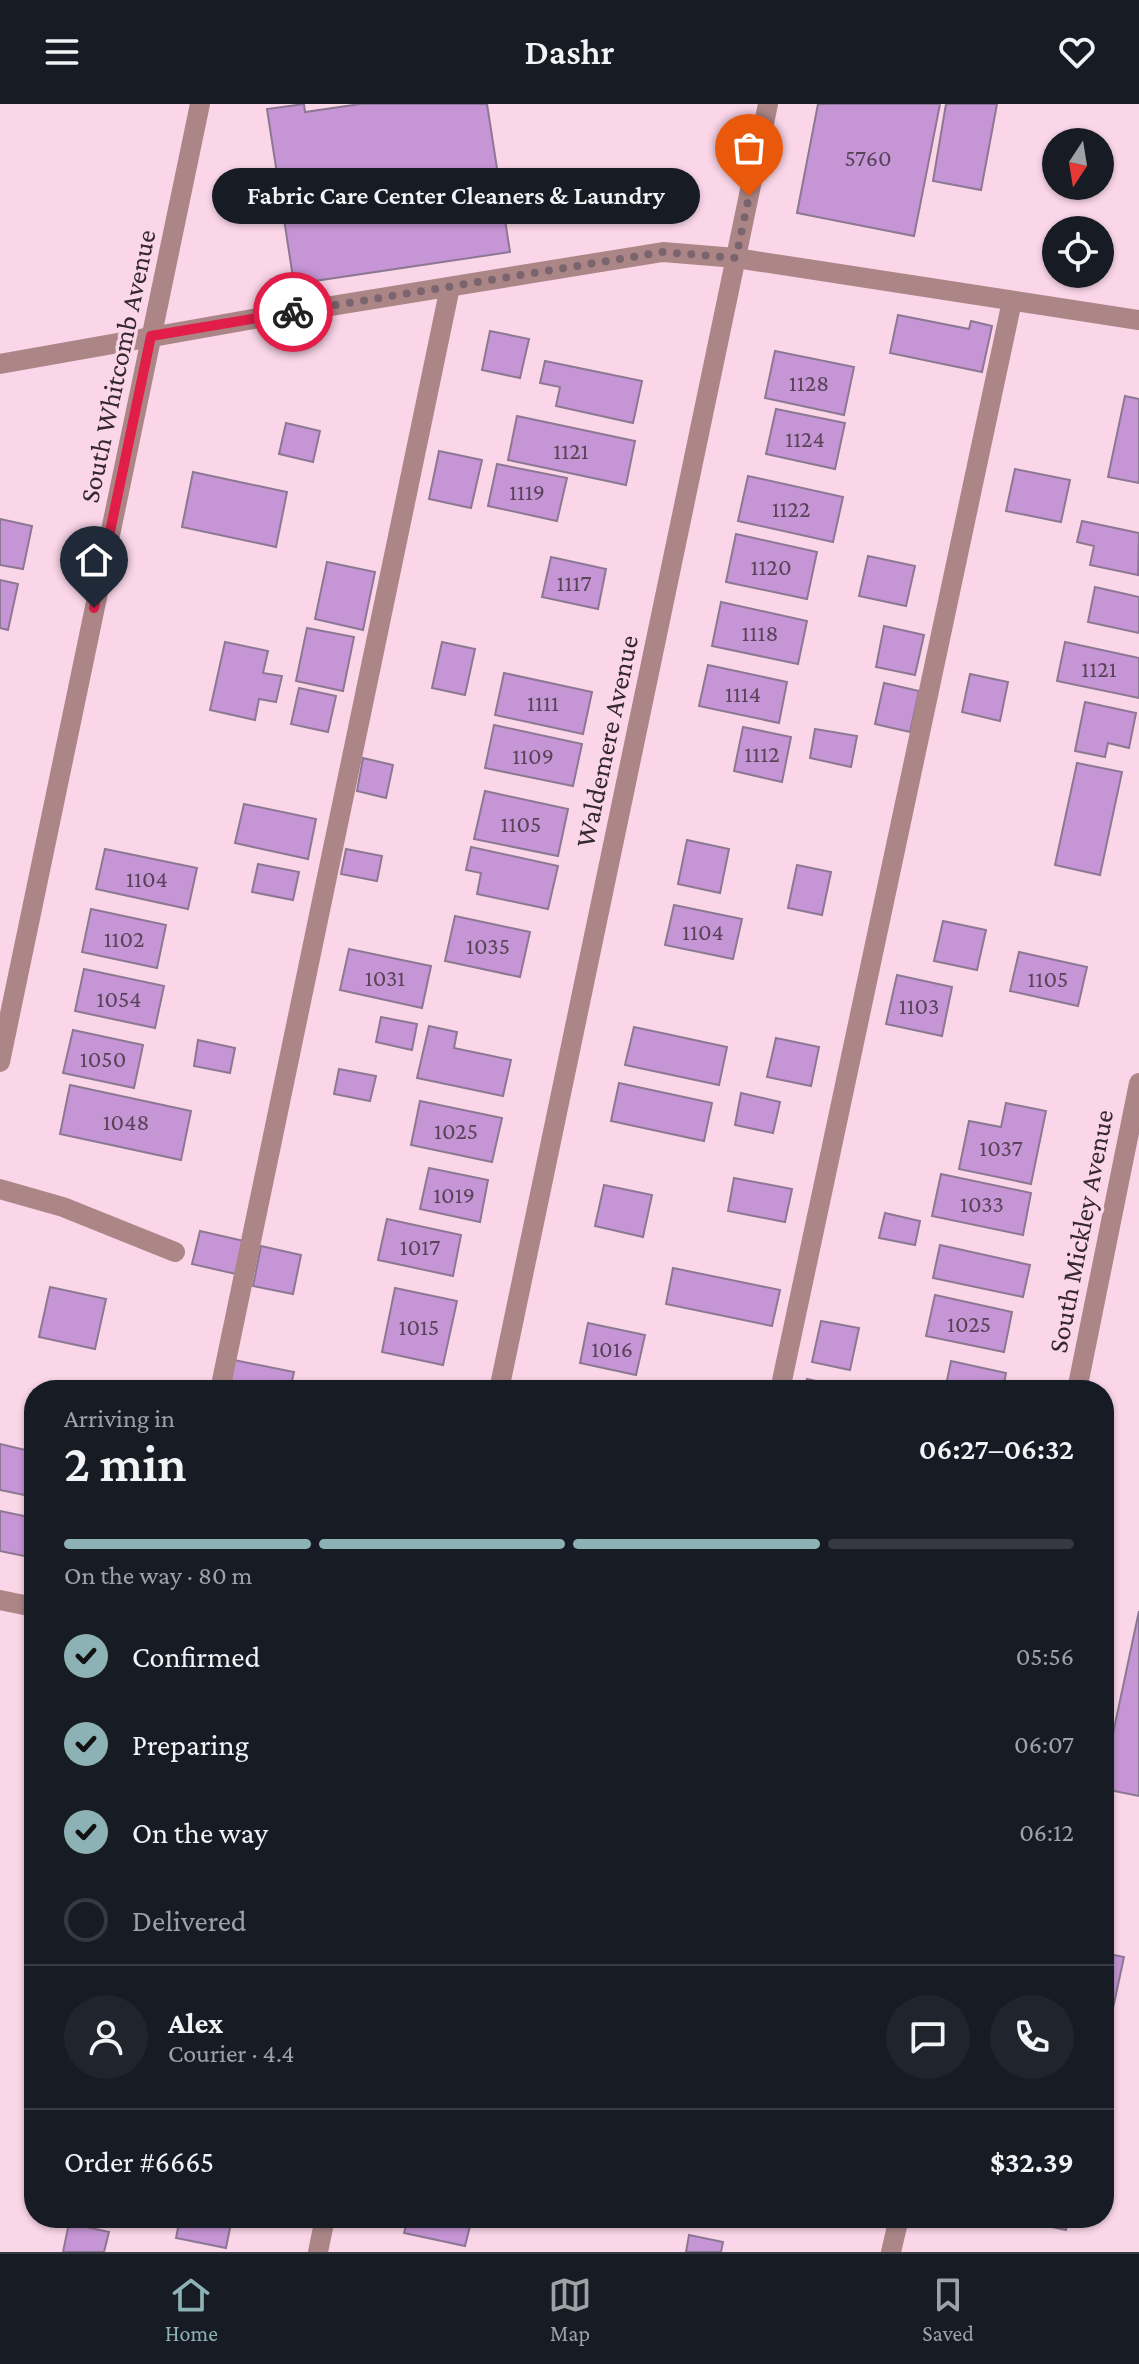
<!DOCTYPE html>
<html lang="en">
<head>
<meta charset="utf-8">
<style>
  body { margin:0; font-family:"Crimson Pro",serif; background:#20242c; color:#f1f3f6; height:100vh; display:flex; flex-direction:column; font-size:30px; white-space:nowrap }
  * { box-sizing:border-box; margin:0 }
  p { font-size:26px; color:#9ea1a6 }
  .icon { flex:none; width:44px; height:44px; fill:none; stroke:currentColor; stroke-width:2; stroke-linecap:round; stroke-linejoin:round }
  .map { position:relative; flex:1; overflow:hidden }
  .side { position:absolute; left:24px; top:1276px; width:1090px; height:848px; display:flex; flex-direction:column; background:#171b24; border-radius:32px; box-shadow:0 2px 6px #0004 }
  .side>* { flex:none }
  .needle { width:52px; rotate:192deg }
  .buttons { position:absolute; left:1042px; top:24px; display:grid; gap:16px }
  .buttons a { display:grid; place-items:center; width:72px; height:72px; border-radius:50%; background:#171b24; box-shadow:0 2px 6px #0004; font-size:40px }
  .pin { position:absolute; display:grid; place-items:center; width:68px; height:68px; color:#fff; margin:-82px -34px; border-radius:50% 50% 50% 0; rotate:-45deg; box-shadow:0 0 8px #0007 }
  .pin .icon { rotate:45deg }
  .courier { position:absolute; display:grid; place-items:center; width:80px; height:80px; margin:-40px; border:6px solid #e11d48; border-radius:50%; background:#fff; color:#222; box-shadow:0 2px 10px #0007 }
  .bubble { position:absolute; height:56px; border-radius:28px; background:#171b24; box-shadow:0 2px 6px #0004; font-size:26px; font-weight:600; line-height:56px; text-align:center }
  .head em { font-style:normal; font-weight:600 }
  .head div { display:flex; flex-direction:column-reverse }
  .head { display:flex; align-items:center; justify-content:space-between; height:136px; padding:0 40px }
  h1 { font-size:52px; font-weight:600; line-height:60px }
  .bar { display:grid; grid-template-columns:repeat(4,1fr); gap:12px 8px; align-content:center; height:96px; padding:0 40px }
  .bar i { height:10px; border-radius:6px; background:#363941 }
  .bar .active { background:#8db2b6 }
  .bar p { grid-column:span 4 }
  .line { display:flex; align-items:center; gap:20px; padding:0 40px; border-top:2px solid #363941 }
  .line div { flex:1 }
  .round { display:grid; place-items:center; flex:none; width:84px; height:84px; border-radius:42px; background:#20242c }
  ol { padding:0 40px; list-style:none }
  li { display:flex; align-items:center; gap:24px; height:88px }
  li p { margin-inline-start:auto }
  li .icon { padding:8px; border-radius:50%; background:#8db2b6; color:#111; stroke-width:4 }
  li:last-child { color:#9ea1a6 }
  li i { width:44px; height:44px; border:4px solid #363941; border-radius:50% }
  header { display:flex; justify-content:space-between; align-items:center; height:104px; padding:0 40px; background:#171b24; font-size:36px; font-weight:600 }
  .dock { display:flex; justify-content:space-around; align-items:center; height:112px; border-top:2px solid #363941; background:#171b24; font-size:22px; color:#9ea1a6 }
  .dock a { display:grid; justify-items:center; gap:4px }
  .dock .active { color:#8db2b6 }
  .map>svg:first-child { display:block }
  .building { fill:#c695d5; stroke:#8c7892; stroke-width:2 }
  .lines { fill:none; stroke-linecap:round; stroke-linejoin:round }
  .minor { stroke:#ac8687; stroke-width:20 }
  .done { stroke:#7a656f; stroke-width:8; stroke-dasharray:0 14.4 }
  .route { stroke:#e11d48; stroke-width:10 }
  .labels { text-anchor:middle; stroke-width:7; stroke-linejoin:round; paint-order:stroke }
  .number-label { font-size:24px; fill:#594358 }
  .street-label { font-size:28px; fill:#35282e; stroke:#fad6e8 }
</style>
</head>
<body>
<header><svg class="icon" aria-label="menu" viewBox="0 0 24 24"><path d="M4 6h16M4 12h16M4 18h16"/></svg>Dashr<svg class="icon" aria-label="heart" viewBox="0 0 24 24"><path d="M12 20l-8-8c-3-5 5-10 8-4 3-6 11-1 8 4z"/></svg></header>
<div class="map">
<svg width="1139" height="2148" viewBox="0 0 1139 2148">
  <rect width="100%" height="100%" fill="#fad6e8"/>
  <g class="building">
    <polygon points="304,0 305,8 360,0 487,0 510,148 294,180 267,5"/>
    <polygon points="818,0 940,0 914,132 797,109"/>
    <polygon points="946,0 997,0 981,86 933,77"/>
    <polygon points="898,211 969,225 971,217 992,222 982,268 890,249"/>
    <polygon points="490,227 529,235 520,274 482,266"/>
    <polygon points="775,247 854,263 844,311 765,294"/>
    <polygon points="545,257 642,277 633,319 556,302 560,283 540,279"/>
    <polygon points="1125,292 1139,295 1139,379 1108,373"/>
    <polygon points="776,305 845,319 835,365 766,350"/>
    <polygon points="517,312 635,337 626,381 508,356"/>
    <polygon points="286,319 320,327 313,358 279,350"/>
    <polygon points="439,347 482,356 471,404 429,395"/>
    <polygon points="497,360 567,374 557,417 488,402"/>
    <polygon points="1015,365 1070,376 1061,418 1006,407"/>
    <polygon points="193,368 287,388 276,443 182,423"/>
    <polygon points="748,372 843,393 833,438 738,417"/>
    <polygon points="0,415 32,422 23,465 0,461"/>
    <polygon points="1082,417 1139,429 1138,471 1090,461 1094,442 1077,438"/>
    <polygon points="736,430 817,448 807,495 726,478"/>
    <polygon points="868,452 915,462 906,502 859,492"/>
    <polygon points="551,453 606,465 598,505 542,493"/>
    <polygon points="327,458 375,468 363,526 315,515"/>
    <polygon points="0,476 18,480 8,526 0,524"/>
    <polygon points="1095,483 1139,493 1139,529 1088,518"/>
    <polygon points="721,498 807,517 798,560 712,542"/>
    <polygon points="884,522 924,531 915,571 876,563"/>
    <polygon points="307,524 354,533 343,587 296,577"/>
    <polygon points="225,538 268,547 263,569 282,572 276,598 259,595 255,616 210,606"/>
    <polygon points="442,538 475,545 465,591 432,584"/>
    <polygon points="1065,538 1139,554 1139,594 1057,577"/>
    <polygon points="708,561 787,578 779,619 699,602"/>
    <polygon points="504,569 592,588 583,630 495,611"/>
    <polygon points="970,570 1008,578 1000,617 962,608"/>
    <polygon points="884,579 919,587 910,628 875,620"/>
    <polygon points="299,584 336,592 328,628 291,620"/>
    <polygon points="1085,598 1136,609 1129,644 1108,639 1105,653 1075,647"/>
    <polygon points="494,621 582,640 573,682 485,664"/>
    <polygon points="743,623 791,633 782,678 734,667"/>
    <polygon points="815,625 857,632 851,663 810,654"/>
    <polygon points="363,654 393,661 386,694 357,687"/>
    <polygon points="1077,659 1122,668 1100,771 1055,761"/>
    <polygon points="485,687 568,705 558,752 474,735"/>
    <polygon points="244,700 316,715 308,755 235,739"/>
    <polygon points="687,736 729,745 720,789 678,780"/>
    <polygon points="471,743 558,762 548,805 477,790 481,769 466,766"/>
    <polygon points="105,745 197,764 188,805 96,785"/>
    <polygon points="346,745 382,752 377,777 341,770"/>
    <polygon points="258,760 299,768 293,796 252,788"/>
    <polygon points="797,761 831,768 822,811 788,804"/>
    <polygon points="674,801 742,815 733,855 665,841"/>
    <polygon points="91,805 166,821 157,864 82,848"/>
    <polygon points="455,812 530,828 520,873 445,857"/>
    <polygon points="943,817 986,826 977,866 934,857"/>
    <polygon points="349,845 431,862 422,904 340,886"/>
    <polygon points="1019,848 1087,863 1078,902 1010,887"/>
    <polygon points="84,865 164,882 155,924 75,907"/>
    <polygon points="897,871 952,883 942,932 886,920"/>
    <polygon points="381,913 417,920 412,946 376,938"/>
    <polygon points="429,922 457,928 454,944 511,956 503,992 417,974"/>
    <polygon points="634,923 727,943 719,981 625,961"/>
    <polygon points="73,926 143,941 134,984 63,969"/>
    <polygon points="776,934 819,943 811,982 767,973"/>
    <polygon points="198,936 235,944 230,969 194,962"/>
    <polygon points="339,965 376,972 370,997 334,990"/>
    <polygon points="619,979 712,999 704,1037 611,1017"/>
    <polygon points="70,981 191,1007 181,1056 60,1030"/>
    <polygon points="741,989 780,998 773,1029 735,1021"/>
    <polygon points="420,997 502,1014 492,1058 411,1041"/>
    <polygon points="1006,999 1046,1007 1031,1080 959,1065 969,1017 1001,1023"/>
    <polygon points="429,1064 488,1076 480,1118 420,1105"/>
    <polygon points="941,1070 1031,1089 1023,1131 932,1112"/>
    <polygon points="734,1074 792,1085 785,1118 728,1107"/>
    <polygon points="604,1081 652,1091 643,1133 595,1122"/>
    <polygon points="885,1109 920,1117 915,1141 879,1134"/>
    <polygon points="387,1115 461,1131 453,1172 378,1156"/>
    <polygon points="200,1127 244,1137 236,1170 192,1160"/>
    <polygon points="940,1141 1030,1161 1023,1193 933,1174"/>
    <polygon points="261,1142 301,1151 293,1190 253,1182"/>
    <polygon points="673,1164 780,1186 772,1222 666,1200"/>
    <polygon points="50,1183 106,1195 95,1245 39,1233"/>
    <polygon points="395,1184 457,1197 443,1261 382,1248"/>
    <polygon points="935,1191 1012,1208 1004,1248 926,1232"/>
    <polygon points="821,1217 859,1224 850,1266 812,1258"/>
    <polygon points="588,1219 645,1231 636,1271 580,1259"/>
    <polygon points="234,1256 294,1268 290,1286 227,1286"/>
    <polygon points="951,1257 1006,1269 1003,1286 945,1286"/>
    <polygon points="807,1275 856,1286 804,1286"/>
    <polygon points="0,1340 34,1348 34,1393 0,1386"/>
    <polygon points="0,1407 34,1414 34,1454 0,1447"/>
    <polygon points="1139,1507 1139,1692 1104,1685 1104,1672"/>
    <polygon points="1104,1849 1124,1853 1104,1946"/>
    <polygon points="180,2114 232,2114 226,2144 176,2134"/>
    <polygon points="408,2114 472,2114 465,2142 404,2129"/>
    <polygon points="1010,2114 1068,2114 1066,2126"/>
    <polygon points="69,2119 109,2128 104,2148 63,2148"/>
    <polygon points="689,2131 723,2138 721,2148 686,2148"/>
  </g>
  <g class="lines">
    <g class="minor">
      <polyline points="0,260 270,212 663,148 736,154 1139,216"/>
      <polyline points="0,958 200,0"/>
      <polyline points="0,1085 63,1103 175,1148"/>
      <polyline points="220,1286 450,183"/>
      <polyline points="499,1286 768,0"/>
      <polyline points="780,1286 1012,197"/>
      <polyline points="1077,1286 1139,979"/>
      <polyline points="0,1496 34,1503"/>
      <polyline points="318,2148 325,2114"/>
      <polyline points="891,2148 899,2114"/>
    </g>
  </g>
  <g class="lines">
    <polyline class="done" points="293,208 663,148 736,154 749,92"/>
    <polyline class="route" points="94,504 151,232 293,208"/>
  </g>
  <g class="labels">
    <g class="number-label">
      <text x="868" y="62">5760</text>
      <text x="809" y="287">1128</text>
      <text x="805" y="343">1124</text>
      <text x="571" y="355">1121</text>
      <text x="527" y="396">1119</text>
      <text x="791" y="413">1122</text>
      <text x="771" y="471">1120</text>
      <text x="574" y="487">1117</text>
      <text x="760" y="537">1118</text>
      <text x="1099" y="573">1121</text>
      <text x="743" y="598">1114</text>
      <text x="543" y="607">1111</text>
      <text x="762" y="658">1112</text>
      <text x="533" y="660">1109</text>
      <text x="521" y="728">1105</text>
      <text x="147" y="783">1104</text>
      <text x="703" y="836">1104</text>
      <text x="124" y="843">1102</text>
      <text x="488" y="850">1035</text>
      <text x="385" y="882">1031</text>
      <text x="1048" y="883">1105</text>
      <text x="119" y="903">1054</text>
      <text x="919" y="910">1103</text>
      <text x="103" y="963">1050</text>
      <text x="126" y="1026">1048</text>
      <text x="456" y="1035">1025</text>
      <text x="1001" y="1052">1037</text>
      <text x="454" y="1099">1019</text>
      <text x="982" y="1108">1033</text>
      <text x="420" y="1151">1017</text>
      <text x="969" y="1228">1025</text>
      <text x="419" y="1231">1015</text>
      <text x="612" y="1253">1016</text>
    </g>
    <g class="street-label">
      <text transform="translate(117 262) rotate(-78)" y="10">South Whitcomb Avenue</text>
      <text transform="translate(606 637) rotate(-78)" y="10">Waldemere Avenue</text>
      <text transform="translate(1080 1127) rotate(-79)" y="10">South Mickley Avenue</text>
    </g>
  </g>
</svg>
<div class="buttons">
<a><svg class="needle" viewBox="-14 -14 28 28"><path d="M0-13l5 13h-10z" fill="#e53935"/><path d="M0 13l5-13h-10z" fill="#9ea1a6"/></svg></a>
<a><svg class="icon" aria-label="locate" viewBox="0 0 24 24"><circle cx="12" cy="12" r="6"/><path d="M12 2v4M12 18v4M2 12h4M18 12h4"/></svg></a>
</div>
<div class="pin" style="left:749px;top:92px;background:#ea580c"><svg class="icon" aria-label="bag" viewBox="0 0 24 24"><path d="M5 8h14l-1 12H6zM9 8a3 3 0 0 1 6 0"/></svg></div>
<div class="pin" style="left:94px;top:504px;background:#1f2937"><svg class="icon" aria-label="home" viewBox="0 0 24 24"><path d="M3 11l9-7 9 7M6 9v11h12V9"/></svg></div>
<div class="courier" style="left:293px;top:208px"><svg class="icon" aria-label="bike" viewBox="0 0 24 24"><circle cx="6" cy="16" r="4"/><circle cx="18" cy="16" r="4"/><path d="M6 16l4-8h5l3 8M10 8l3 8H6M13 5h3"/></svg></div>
<div class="bubble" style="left:212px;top:64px;width:488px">Fabric Care Center Cleaners &amp; Laundry</div>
<section class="side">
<div class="head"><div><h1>2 min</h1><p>Arriving in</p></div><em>06:27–06:32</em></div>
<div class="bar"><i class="active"></i><i class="active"></i><i class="active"></i><i></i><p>On the way · 80 m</p></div>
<ol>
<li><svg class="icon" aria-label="check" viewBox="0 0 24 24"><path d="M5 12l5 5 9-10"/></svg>Confirmed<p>05:56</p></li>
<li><svg class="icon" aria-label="check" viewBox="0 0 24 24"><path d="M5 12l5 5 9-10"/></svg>Preparing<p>06:07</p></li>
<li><svg class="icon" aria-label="check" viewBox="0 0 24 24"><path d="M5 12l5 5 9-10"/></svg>On the way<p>06:12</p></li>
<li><i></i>Delivered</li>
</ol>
<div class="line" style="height:144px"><a class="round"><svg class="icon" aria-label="person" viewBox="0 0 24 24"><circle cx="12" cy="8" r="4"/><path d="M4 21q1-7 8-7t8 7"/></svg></a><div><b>Alex</b><p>Courier · 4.4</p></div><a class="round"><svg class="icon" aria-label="chat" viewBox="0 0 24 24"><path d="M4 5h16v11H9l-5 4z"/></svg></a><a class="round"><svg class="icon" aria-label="phone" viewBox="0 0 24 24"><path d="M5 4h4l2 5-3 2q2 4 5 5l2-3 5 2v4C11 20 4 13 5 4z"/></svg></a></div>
<div class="line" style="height:104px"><div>Order #6665</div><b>$32.39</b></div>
</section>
</div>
<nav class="dock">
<a class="active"><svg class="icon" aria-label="home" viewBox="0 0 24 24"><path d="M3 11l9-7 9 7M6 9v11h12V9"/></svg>Home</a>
<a><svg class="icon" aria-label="map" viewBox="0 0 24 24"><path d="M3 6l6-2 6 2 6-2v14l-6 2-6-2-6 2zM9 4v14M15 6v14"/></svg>Map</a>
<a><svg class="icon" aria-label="saved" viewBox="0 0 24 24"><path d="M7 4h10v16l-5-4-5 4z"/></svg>Saved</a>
</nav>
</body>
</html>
